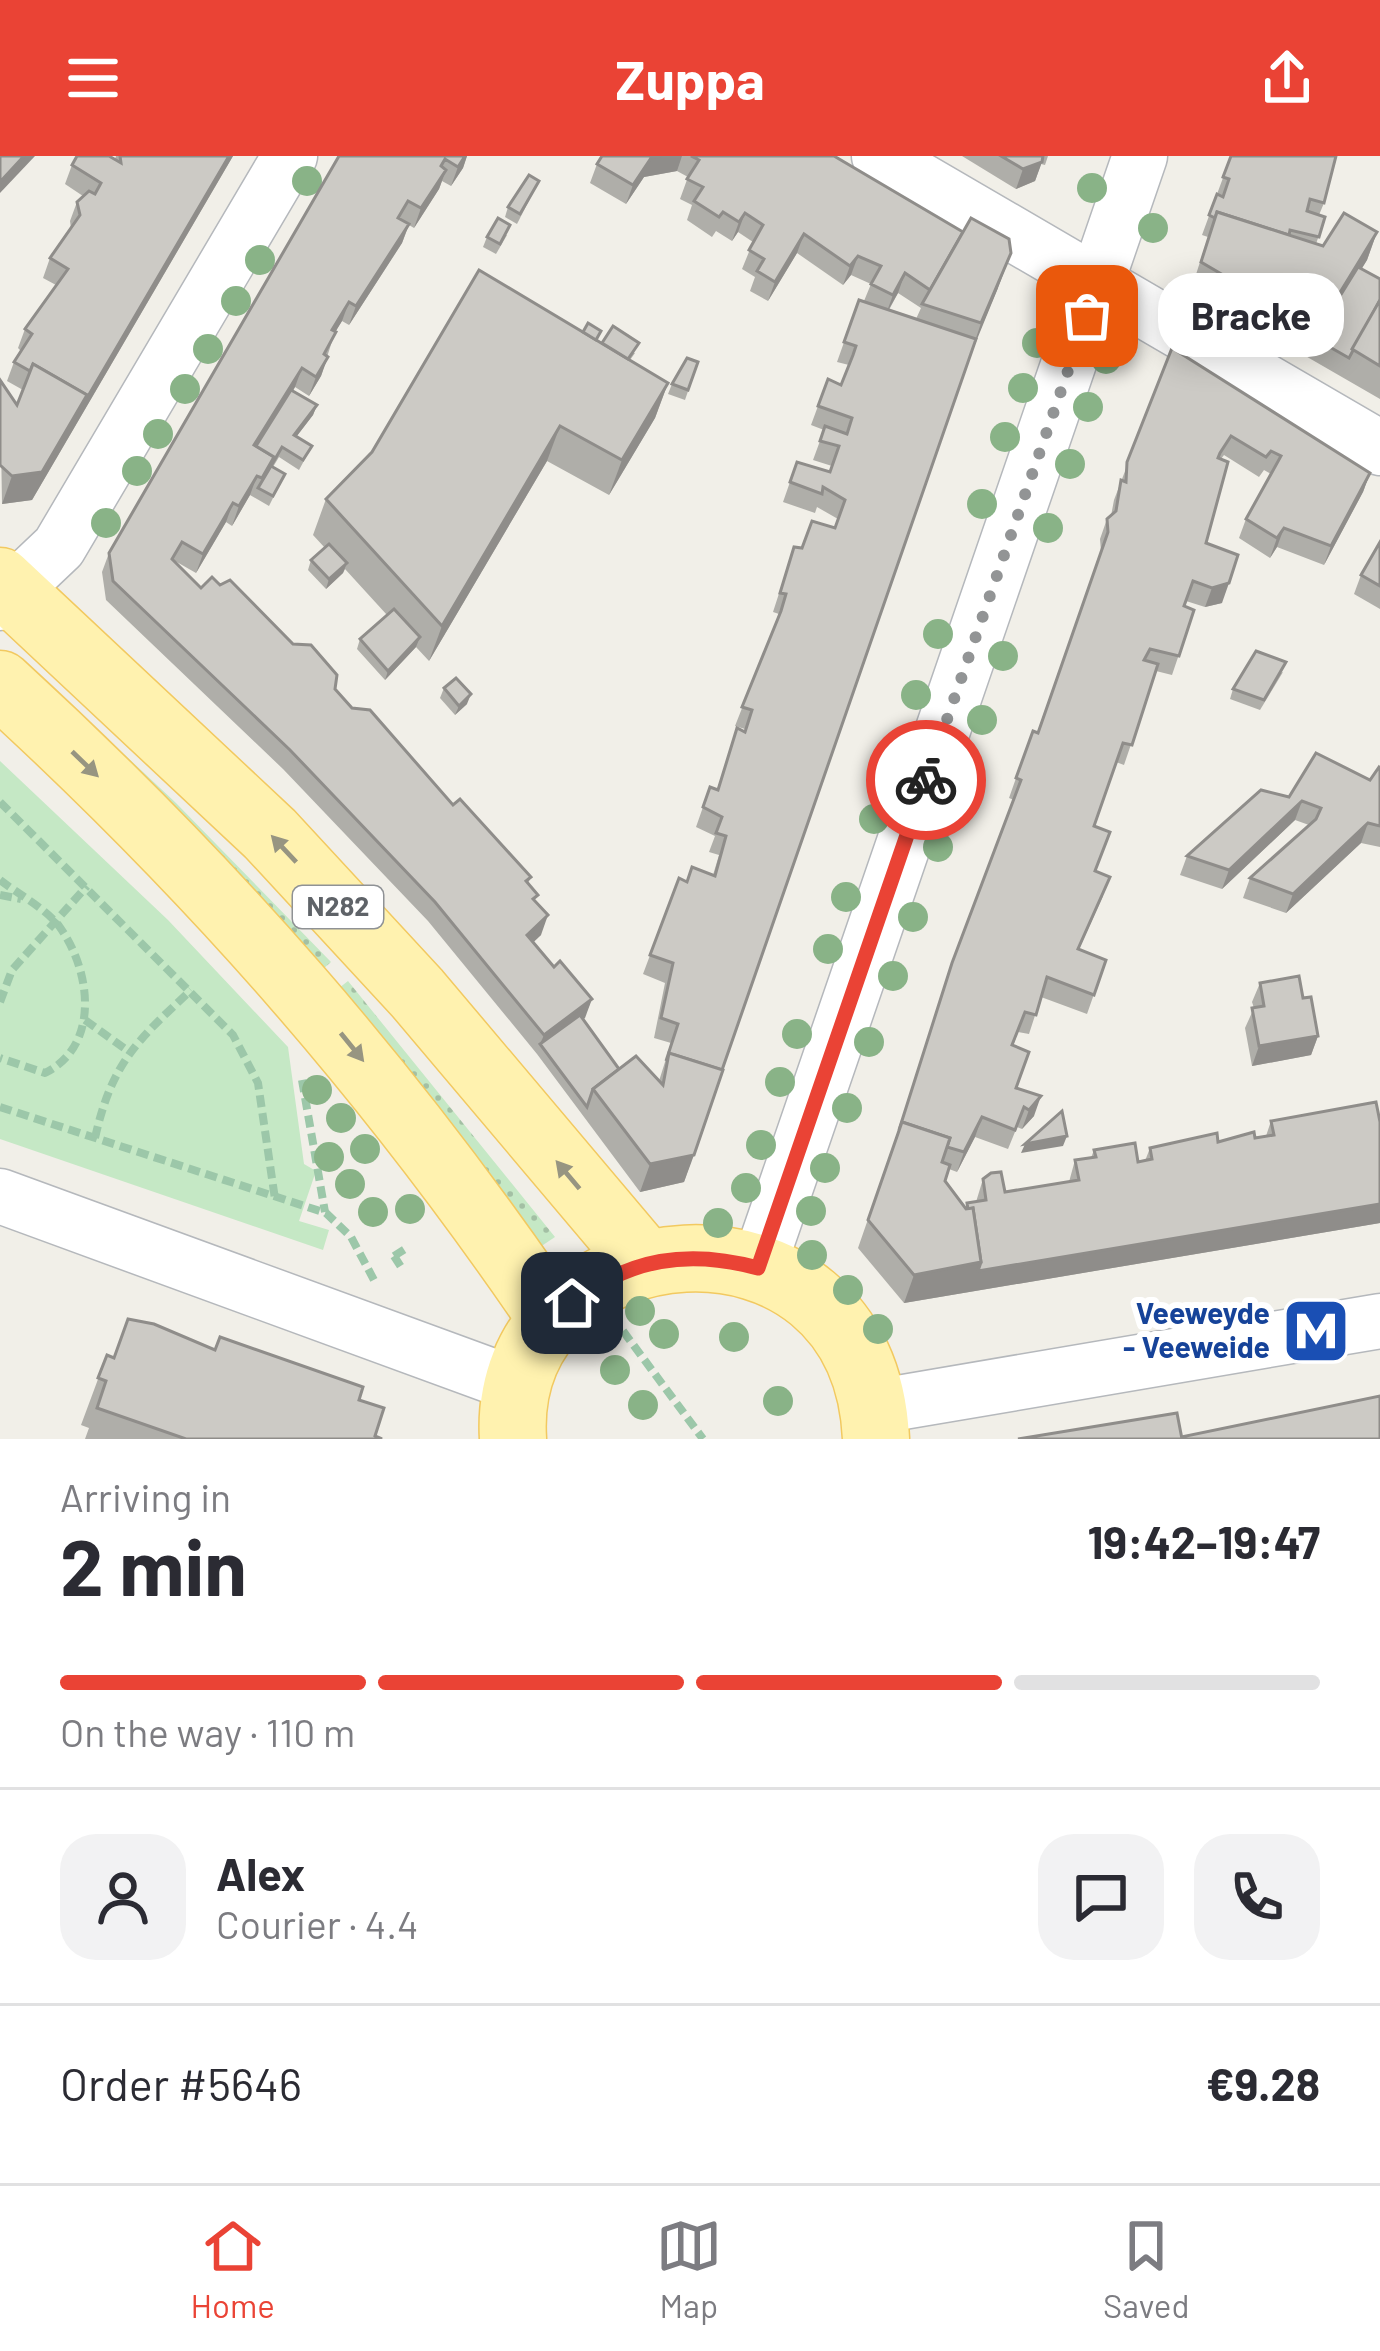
<!DOCTYPE html>
<html lang="en">
<head>
<meta charset="utf-8">
<style>
  body { margin:0; font-family:Barlow,sans-serif; background:#f2f2f3; color:#2b2b33; height:100vh; display:flex; flex-direction:column; font-size:45px; white-space:nowrap }
  * { box-sizing:border-box; margin:0 }
  p { font-size:39px; color:#7c7c81 }
  .icon { flex:none; width:66px; height:66px; fill:none; stroke:currentColor; stroke-width:2; stroke-linecap:round; stroke-linejoin:round }
  .map { position:relative; height:1283px; overflow:hidden }
  .details { display:flex; flex-direction:column; background:#fff; flex:1 }
  .details>* { flex:none }
  .pin { position:absolute; display:grid; place-items:center; width:102px; height:102px; color:#fff; margin:-51px; border-radius:24px; box-shadow:0 6px 18px #0006 }
  .courier { position:absolute; display:grid; place-items:center; width:120px; height:120px; margin:-60px; border:9px solid #ea4335; border-radius:50%; background:#fff; color:#222; box-shadow:0 3px 15px #0007 }
  .bubble { position:absolute; height:84px; border-radius:36px; background:#fff; box-shadow:0 6px 30px #0003; font-size:39px; font-weight:700; line-height:84px; text-align:center }
  .headline em { font-style:normal; font-weight:700 }
  .headline div { display:flex; flex-direction:column-reverse }
  .headline { display:flex; align-items:center; justify-content:space-between; height:204px; padding:0 60px }
  h1 { font-size:78px; font-weight:700; line-height:90px }
  .bar { display:grid; grid-template-columns:repeat(4,1fr); gap:18px 12px; align-content:center; height:144px; padding:0 60px }
  .bar i { height:15px; border-radius:9px; background:#e1e1e2 }
  .bar .current { background:#ea4335 }
  .bar p { grid-column:span 4 }
  .line { display:flex; align-items:center; gap:30px; padding:0 60px; border-top:3px solid #e1e1e2 }
  .line div { flex:1 }
  .round { display:grid; place-items:center; flex:none; width:126px; height:126px; border-radius:36px; background:#f2f2f3 }
  header { display:flex; justify-content:space-between; align-items:center; height:156px; padding:0 60px; background:#ea4335; color:#fff; font-size:54px; font-weight:700 }
  .dock { display:flex; justify-content:space-around; align-items:center; height:168px; border-top:3px solid #e1e1e2; background:#fff; font-size:33px; color:#7c7c81 }
  .dock a { display:grid; justify-items:center; gap:6px }
  .dock .current { color:#ea4335 }
  .map>svg:first-child { display:block }
  .grass { fill:url(#grass-dots) }
  .green { fill:#c5e8c5 }
  .lines { fill:none; stroke-linecap:round; stroke-linejoin:round }
  .minor-casing { stroke:#b5b8bc; stroke-width:57 }
  .major-casing { stroke:#f2c960; stroke-width:69 }
  .path { stroke:#9cc7a9; stroke-width:8; stroke-dasharray:12 6; stroke-linecap:butt }
  .minor { stroke:#fff; stroke-width:54 }
  .major { stroke:#fff2af; stroke-width:66 }
  .tree { fill:#89b387 }
  .wall { fill:#afaea9; fill-rule:evenodd }
  .shaded-wall { fill:#8f8d8a }
  .building { fill:#cccac5; stroke:#8f8d8a; stroke-width:3 }
  .oneway { fill:#979581 }
  .done { stroke:#929495; stroke-width:12; stroke-dasharray:0 21.6 }
  .route { stroke:#ea4335; stroke-width:15 }
  .labels { text-anchor:middle; stroke-width:12; stroke-linejoin:round; paint-order:stroke }
  .shield { fill:#fff; stroke:#8f9295; stroke-width:3 }
  .shield-label { font-size:27px; font-weight:bold; fill:#5f6368 }
  .transit-label { font-size:30px; font-weight:bold; fill:#164399; stroke:#fff; text-anchor:end }
</style>
</head>
<body>
<header><svg class="icon" aria-label="menu" viewBox="0 0 24 24"><path d="M4 6h16M4 12h16M4 18h16"/></svg>Zuppa<svg class="icon" aria-label="share" viewBox="0 0 24 24"><path d="M12 15V3M7 8l5-5 5 5M5 13v7h14v-7"/></svg></header>
<div class="map">
<svg width="1380" height="1283" viewBox="0 0 1380 1283">
  <defs>
    <pattern id="grass-dots" width="8" height="8" patternUnits="userSpaceOnUse" patternTransform="scale(3)"><rect width="8" height="8" fill="#c5e8c5"/><path d="M2 2h.1M6 6h.1" fill="none" stroke="#a3c0a4" stroke-width="1.8" stroke-linecap="round"/></pattern>
  </defs>
  <rect width="100%" height="100%" fill="#f1efe8"/>
  <polygon class="grass" points="27,507 176,647 331,806 323,813 339,832 348,825 555,1081 528,1099 9,527"/>
  <polygon class="green" points="0,605 168,764 288,891 304,1008 316,1015 299,1065 329,1074 323,1094 0,983"/>
  <g class="lines">
    <defs>
      <g id="minor">
        <polyline points="879,0 1380,292"/>
        <polyline points="0,447 59,391 290,0"/>
        <polyline points="0,1040 519,1230"/>
        <polyline points="758,1112 1140,0"/>
        <polyline points="874,1251 1380,1165"/>
      </g>
      <g id="major">
        <polyline points="0,425 270,678 417,837 645,1107"/>
        <path d="M0 528C214 724 391 926 554 1166"/>
        <path d="M513 1283C499 1061 865 1024 876 1283"/>
      </g>
    </defs>
    <use href="#minor" class="minor-casing"/>
    <use href="#major" class="major-casing"/>
    <g class="path">
      <polyline points="0,646 233,879 258,927 275,1043"/>
      <path d="M0 724C18 738 45 752 59 770 91 814 101 889 45 917L0 902"/>
      <polyline points="0,739 21,743"/>
      <polyline points="0,846 12,814 87,730"/>
      <polyline points="85,864 128,895"/>
      <polyline points="302,924 325,1056"/>
      <polyline points="0,951 326,1057 351,1081 374,1124"/>
      <path d="M95 982C112 906 137 885 191 834"/>
      <polyline points="394,1100 403,1114"/>
      <polyline points="394,1100 405,1093"/>
      <polyline points="623,1175 703,1283"/>
    </g>
    <use href="#minor" class="minor"/>
    <use href="#major" class="major"/>
  </g>
  <g class="tree">
    <circle cx="307" cy="25" r="15"/>
    <circle cx="1092" cy="32" r="15"/>
    <circle cx="1153" cy="72" r="15"/>
    <circle cx="260" cy="104" r="15"/>
    <circle cx="236" cy="145" r="15"/>
    <circle cx="1037" cy="187" r="15"/>
    <circle cx="208" cy="193" r="15"/>
    <circle cx="1106" cy="203" r="15"/>
    <circle cx="1023" cy="232" r="15"/>
    <circle cx="185" cy="233" r="15"/>
    <circle cx="1088" cy="251" r="15"/>
    <circle cx="158" cy="278" r="15"/>
    <circle cx="1005" cy="281" r="15"/>
    <circle cx="1070" cy="308" r="15"/>
    <circle cx="137" cy="315" r="15"/>
    <circle cx="982" cy="348" r="15"/>
    <circle cx="106" cy="367" r="15"/>
    <circle cx="1048" cy="372" r="15"/>
    <circle cx="938" cy="478" r="15"/>
    <circle cx="1003" cy="500" r="15"/>
    <circle cx="916" cy="539" r="15"/>
    <circle cx="982" cy="564" r="15"/>
    <circle cx="896" cy="600" r="15"/>
    <circle cx="959" cy="628" r="15"/>
    <circle cx="874" cy="663" r="15"/>
    <circle cx="938" cy="691" r="15"/>
    <circle cx="846" cy="741" r="15"/>
    <circle cx="913" cy="761" r="15"/>
    <circle cx="828" cy="793" r="15"/>
    <circle cx="893" cy="820" r="15"/>
    <circle cx="797" cy="878" r="15"/>
    <circle cx="869" cy="886" r="15"/>
    <circle cx="780" cy="926" r="15"/>
    <circle cx="317" cy="934" r="15"/>
    <circle cx="847" cy="952" r="15"/>
    <circle cx="341" cy="962" r="15"/>
    <circle cx="761" cy="989" r="15"/>
    <circle cx="365" cy="993" r="15"/>
    <circle cx="329" cy="1001" r="15"/>
    <circle cx="825" cy="1012" r="15"/>
    <circle cx="350" cy="1028" r="15"/>
    <circle cx="746" cy="1032" r="15"/>
    <circle cx="410" cy="1053" r="15"/>
    <circle cx="811" cy="1055" r="15"/>
    <circle cx="373" cy="1056" r="15"/>
    <circle cx="718" cy="1067" r="15"/>
    <circle cx="812" cy="1099" r="15"/>
    <circle cx="848" cy="1134" r="15"/>
    <circle cx="640" cy="1155" r="15"/>
    <circle cx="878" cy="1173" r="15"/>
    <circle cx="664" cy="1178" r="15"/>
    <circle cx="734" cy="1181" r="15"/>
    <circle cx="615" cy="1214" r="15"/>
    <circle cx="778" cy="1245" r="15"/>
    <circle cx="643" cy="1249" r="15"/>
  </g>
  <g class="wall">
    <polygon points="116,0 233,0 32,344 2,348 0,224 17,249 23,234 7,225 14,206 21,195 18,192 25,173 56,129 43,122 50,102 71,72 70,65 77,46 83,40 65,28 72,9 115,3"/>
    <path d="M339 0H467L463 12 451 30 442 25 439 33 414 72 409 69 402 87 349 169 342 165 335 176 321 220 309 240 295 231 293 235 317 249 313 259 296 281 312 290 299 314 279 301 273 311 285 318 269 350 250 339 232 370 226 366 196 417 175 405 201 432 335 533 352 552 453 649 531 721 528 727 536 746 541 779 533 786 554 811 592 843 583 864 619 913 659 925 671 887 654 882 665 827 643 818 679 722 686 726 713 719 719 699 709 696 715 680 696 671 710 631 717 633 745 575V573L735 570 779 458 773 456 794 391 802 392 835 372 838 363 817 351 815 357 783 346 797 306 830 316 832 310 813 304 824 274 811 269 828 223 841 229 849 209 837 206 859 144 864 145 871 128 851 119 843 129 797 97 768 145 750 135 755 121 742 113 753 86 738 76 732 85 716 75 712 81 687 64 692 49 680 43 688 21 677 15 644 21 626 48 590 27 597 8 602 0H834L998 132 970 198 684 1026 640 1036 537 898 428 765 283 613 106 444 102 416 109 397ZM898 137 921 152 916 163 889 154Z"/>
    <polygon points="962,0 1048,0 1045,9 1041,8 1035,25 1016,33"/>
    <polygon points="1231,0 1324,47 1319,59 1325,61 1316,88 1323,90 1377,76 1367,104 1362,112 1380,123 1380,243 1191,134 1208,81 1202,79"/>
    <polygon points="539,25 517,68 505,61 508,51"/>
    <polygon points="507,79 496,98 483,91 487,81"/>
    <polygon points="601,175 597,185 635,197 630,204 668,227 655,262 609,339 547,305 429,505 416,491 385,524 357,493 360,483 387,459 345,413 343,417 326,433 308,414 311,404 325,392 313,379 326,343 583,176"/>
    <polygon points="1172,192 1370,317 1363,336 1324,409 1277,391 1270,402 1239,382 1246,363 1271,318 1264,314 1259,321 1224,299 1221,303 1206,387 1222,447 1205,451 1186,445 1184,450 1194,454 1172,519 1156,515 1124,609 1116,606 1094,670 1095,716 1103,740 1079,793 1106,804 1087,858 1041,841 1029,878 1018,876 1013,890 1016,932 1034,960 1022,973 1017,971 1008,993 975,981 957,1016 949,1013 945,1025 966,1052 967,1047 976,1046 983,1023 1005,1036 1069,1026 1075,1004 1091,1002 1094,994 1138,1006 1145,1005 1150,992 1266,980 1271,965 1380,966 1380,1067 904,1147 858,1092 892,994 945,827 1014,644 1009,642 1026,594 1037,577 1101,395 1100,383 1107,363 1111,360 1114,344"/>
    <polygon points="698,206 685,244 668,238 672,228"/>
    <polygon points="1380,386 1380,453 1354,438 1361,419"/>
    <polygon points="1283,516 1260,554 1230,543 1233,533"/>
    <polygon points="444,532 467,548 455,559 440,542"/>
    <polygon points="1380,612 1380,691 1361,687 1286,757 1243,742 1250,722 1309,669 1295,664 1222,733 1180,719 1187,700 1289,641 1370,624"/>
    <polygon points="1260,827 1303,842 1318,880 1311,899 1252,910 1245,872 1254,852 1252,846"/>
    <polygon points="215,1194 359,1244 375,1280 382,1283 85,1283 89,1272 81,1269 107,1199 114,1201"/>
  </g>
  <g class="shaded-wall">
    <polygon points="24,0 35,0 0,37 0,26"/>
    <polygon points="229,0 233,0 32,344 2,348 12,320"/>
    <polygon points="465,0 467,0 463,12 451,30 458,11"/>
    <polygon points="661,0 682,0 677,15 644,21 626,48 633,29 651,2"/>
    <polygon points="1042,6 1035,25 1016,33 1023,13"/>
    <polygon points="446,14 439,33 414,72 421,52"/>
    <polygon points="745,57 738,76 732,85 739,66"/>
    <polygon points="409,68 402,87 349,169 356,150"/>
    <polygon points="1377,76 1367,104 1318,184 1314,182 1317,174"/>
    <polygon points="804,78 797,97 768,145 775,126"/>
    <polygon points="1011,97 998,132 969,203 981,167"/>
    <polygon points="858,100 851,119 843,129 850,110"/>
    <polygon points="905,117 898,137 886,158 893,139"/>
    <polygon points="349,146 342,165 325,193 332,174"/>
    <polygon points="328,201 321,220 309,240 316,221"/>
    <polygon points="302,212 295,231 253,300 254,289"/>
    <polygon points="668,227 655,262 609,339 622,304"/>
    <polygon points="317,249 313,259 290,289 294,279"/>
    <polygon points="560,270 547,305 429,505 442,470"/>
    <polygon points="1370,317 1363,336 1324,409 1331,390"/>
    <polygon points="257,320 250,339 232,370 239,350"/>
    <polygon points="233,347 226,366 196,417 203,398"/>
    <polygon points="1284,372 1277,391 1270,402 1277,382"/>
    <polygon points="347,407 343,417 326,433 329,423"/>
    <polygon points="1229,427 1222,447 1205,451 1212,432"/>
    <polygon points="420,481 416,491 385,524 388,515"/>
    <polygon points="471,538 467,548 455,559 459,550"/>
    <polygon points="1302,645 1295,664 1222,733 1229,714"/>
    <polygon points="1368,667 1361,687 1286,757 1293,738"/>
    <polygon points="548,759 541,779 520,799 527,779"/>
    <polygon points="592,843 585,862 544,893 540,888 544,879"/>
    <polygon points="1318,880 1311,899 1252,910 1259,890"/>
    <polygon points="1041,940 1034,960 1022,973 1029,954"/>
    <polygon points="982,961 975,981 957,1016 964,996"/>
    <polygon points="1067,980 1063,990 1021,997 1025,988"/>
    <polygon points="694,999 684,1026 640,1036 650,1008"/>
    <polygon points="1380,1048 1380,1067 904,1147 914,1119 981,1106"/>
  </g>
  <g class="building">
    <polygon points="0,0 24,0 0,26"/>
    <polygon points="77,0 109,0 121,7 120,0 229,0 84,247 87,239 33,208 30,215 14,206 32,178 25,173 68,113 50,102 80,59 77,46 89,35 95,38 101,27 72,9"/>
    <polygon points="339,0 465,0 458,11 445,3 441,10 446,14 421,52 408,45 398,62 409,68 356,150 349,146 332,174 336,176 324,198 328,201 316,221 302,212 254,289 274,301 262,322 257,320 239,350 233,347 203,398 182,386 172,403 201,432 212,421 220,429 230,424 293,488 311,489 337,519 335,533 352,552 370,554 453,649 460,643 531,721 526,725 538,739 533,743 548,759 527,779 554,811 560,805 592,843 544,879 435,746 290,594 113,425 109,397"/>
    <polygon points="602,0 661,0 651,2 633,29 597,8"/>
    <polygon points="691,0 834,0 963,76 930,134 905,117 893,139 871,128 881,110 858,100 850,110 804,78 775,126 757,115 764,103 749,94 763,69 745,57 739,66 723,56 719,61 694,45 703,31 687,23 699,4"/>
    <polygon points="1001,0 1043,0 1042,6 1023,13"/>
    <polygon points="1231,0 1336,0 1324,47 1310,43 1307,55 1325,61 1319,81 1290,74 1289,79 1217,56 1215,62 1209,59 1217,38 1223,41 1229,23 1223,21"/>
    <polygon points="529,19 539,25 520,58 508,51"/>
    <polygon points="1217,56 1323,90 1344,57 1377,76 1317,174 1201,106"/>
    <polygon points="498,62 510,69 500,88 487,81"/>
    <polygon points="971,62 1009,83 1011,97 981,167 922,148"/>
    <polygon points="1358,111 1380,123 1380,144 1349,202 1314,182"/>
    <polygon points="479,114 668,227 622,304 560,270 442,470 326,343 372,296"/>
    <polygon points="859,144 976,183 722,914 669,897 666,905 678,868 661,862 673,807 650,799 679,722 687,726 692,711 715,720 726,680 716,677 722,661 703,651 710,631 718,634 737,572 745,576 752,554 742,551 781,455 786,438 780,437 794,391 802,392 812,365 835,372 845,344 823,331 822,338 790,326 797,306 830,316 839,290 820,285 825,270 847,278 852,262 818,250 828,223 841,229 853,199 856,190 844,186"/>
    <polygon points="1380,144 1380,210 1352,193"/>
    <polygon points="588,167 601,175 596,184 583,176"/>
    <polygon points="613,170 639,187 628,203 602,187"/>
    <polygon points="1172,192 1370,317 1331,390 1284,372 1277,382 1246,363 1281,300 1271,295 1266,301 1231,280 1220,297 1218,302 1228,306 1206,387 1238,399 1229,427 1212,432 1193,425 1184,450 1194,454 1179,500 1150,493 1144,504 1158,508 1132,589 1123,587 1094,670 1110,676 1095,715 1110,721 1078,793 1106,804 1094,839 1047,821 1036,859 1025,856 1012,889 1029,896 1016,932 1041,940 1029,954 1024,951 1015,974 982,961 964,996 947,991 950,982 902,966 899,974 952,807 1021,624 1016,622 1033,575 1038,577 1108,376 1107,363 1116,355 1121,324 1126,326 1127,306"/>
    <polygon points="687,202 698,206 688,234 672,228"/>
    <polygon points="33,208 87,239 42,316 12,320 0,309 0,224 17,249"/>
    <polygon points="291,234 317,249 294,279 312,290 303,304 282,291 271,310 274,301 256,290"/>
    <polygon points="271,310 285,318 273,340 258,332"/>
    <polygon points="1380,386 1380,430 1361,419"/>
    <polygon points="329,388 347,407 329,423 311,404"/>
    <polygon points="394,453 420,481 388,515 360,483"/>
    <polygon points="1256,495 1286,506 1264,544 1233,533"/>
    <polygon points="456,522 471,538 459,550 444,532"/>
    <polygon points="1316,597 1370,624 1379,611 1380,612 1380,670 1368,667 1293,738 1250,722 1316,663 1321,652 1302,645 1229,714 1187,700 1261,634 1289,641"/>
    <polygon points="1299,820 1303,842 1311,841 1318,880 1259,890 1252,852 1264,850 1260,827"/>
    <polygon points="580,859 619,913 593,933 587,951 540,888"/>
    <polygon points="669,897 723,914 694,999 650,1008 593,933 636,900 663,929"/>
    <polygon points="1376,946 1380,966 1380,1048 978,1115 981,1106 973,1052 968,1053 967,1047 986,1044 983,1023 991,1017 1001,1016 1005,1036 1079,1024 1075,1004 1096,1001 1094,994 1135,987 1138,1006 1152,1003 1150,992 1217,977 1218,986 1254,976 1255,982 1274,979 1271,965"/>
    <polygon points="1062,955 1067,980 1025,988"/>
    <polygon points="902,966 950,982 942,1006 950,1009 945,1025 966,1053 973,1052 981,1106 914,1119 868,1064"/>
    <polygon points="128,1163 154,1168 215,1194 220,1181 363,1231 359,1244 384,1252 375,1280 382,1283 186,1283 97,1252 106,1225 98,1222 107,1199 114,1202"/>
    <polygon points="1380,1240 1380,1283 1182,1283 1181,1281"/>
    <polygon points="1177,1257 1182,1283 1018,1283"/>
  </g>
  <defs><path id="oneway-solid" d="M-6-.8H1V-3.2L6.5 0L1 3.2V.8H-6Z" transform="scale(3)"/></defs>
  <g class="oneway">
    <use href="#oneway-solid" transform="translate(85 608) rotate(44)"/>
    <use href="#oneway-solid" transform="translate(284 693) rotate(-133)"/>
    <use href="#oneway-solid" transform="translate(352 891) rotate(51)"/>
    <use href="#oneway-solid" transform="translate(568 1019) rotate(-130)"/>
  </g>
  <g class="lines">
    <polyline class="done" points="926,624 1087,160"/>
    <path class="route" d="M572 1147C630 1102 688 1093 758 1112L926 624"/>
  </g>
  <defs>
    <symbol id="metro-square" viewBox="-11 -11 22 22"><rect x="-9" y="-9" width="18" height="18" rx="4" fill="#1a4fb4" stroke="#fff"/><path d="M-5.5 5V-5H-3L0 0L3-5H5.5V5H3V-.5L0 4L-3-.5V5Z" fill="#fff"/></symbol>
  </defs>
  <g fill-rule="evenodd">
    <use href="#metro-square" x="1278" y="1137" width="76" height="76"/>
  </g>
  <g class="labels">
    <rect class="shield" x="293" y="730" width="90" height="42" rx="9"/>
    <g class="shield-label">
      <text x="338" y="760">N282</text>
    </g>
    <g class="transit-label">
      <text x="1270" y="1168">Veeweyde<tspan x="1270" dy="34">- Veeweide</tspan></text>
    </g>
  </g>
</svg>
<div class="pin" style="left:1087px;top:160px;background:#ea580c"><svg class="icon" aria-label="bag" viewBox="0 0 24 24"><path d="M5 8h14l-1 12H6zM9 8a3 3 0 0 1 6 0"/></svg></div>
<div class="pin" style="left:572px;top:1147px;background:#1f2937"><svg class="icon" aria-label="home" viewBox="0 0 24 24"><path d="M3 11l9-7 9 7M6 9v11h12V9"/></svg></div>
<div class="courier" style="left:926px;top:624px"><svg class="icon" aria-label="bike" viewBox="0 0 24 24"><circle cx="6" cy="16" r="4"/><circle cx="18" cy="16" r="4"/><path d="M6 16l4-8h5l3 8M10 8l3 8H6M13 5h3"/></svg></div>
<div class="bubble" style="left:1158px;top:117px;width:186px">Bracke</div>
</div>
<section class="details">
<div class="headline"><div><h1>2 min</h1><p>Arriving in</p></div><em>19:42–19:47</em></div>
<div class="bar"><i class="current"></i><i class="current"></i><i class="current"></i><i></i><p>On the way · 110 m</p></div>
<div class="line" style="height:216px"><a class="round"><svg class="icon" aria-label="person" viewBox="0 0 24 24"><circle cx="12" cy="8" r="4"/><path d="M4 21q1-7 8-7t8 7"/></svg></a><div><b>Alex</b><p>Courier · 4.4</p></div><a class="round"><svg class="icon" aria-label="chat" viewBox="0 0 24 24"><path d="M4 5h16v11H9l-5 4z"/></svg></a><a class="round"><svg class="icon" aria-label="phone" viewBox="0 0 24 24"><path d="M5 4h4l2 5-3 2q2 4 5 5l2-3 5 2v4C11 20 4 13 5 4z"/></svg></a></div>
<div class="line" style="height:156px"><div>Order #5646</div><b>€9.28</b></div>
</section>
<nav class="dock">
<a class="current"><svg class="icon" aria-label="home" viewBox="0 0 24 24"><path d="M3 11l9-7 9 7M6 9v11h12V9"/></svg>Home</a>
<a><svg class="icon" aria-label="map" viewBox="0 0 24 24"><path d="M3 6l6-2 6 2 6-2v14l-6 2-6-2-6 2zM9 4v14M15 6v14"/></svg>Map</a>
<a><svg class="icon" aria-label="saved" viewBox="0 0 24 24"><path d="M7 4h10v16l-5-4-5 4z"/></svg>Saved</a>
</nav>
</body>
</html>
